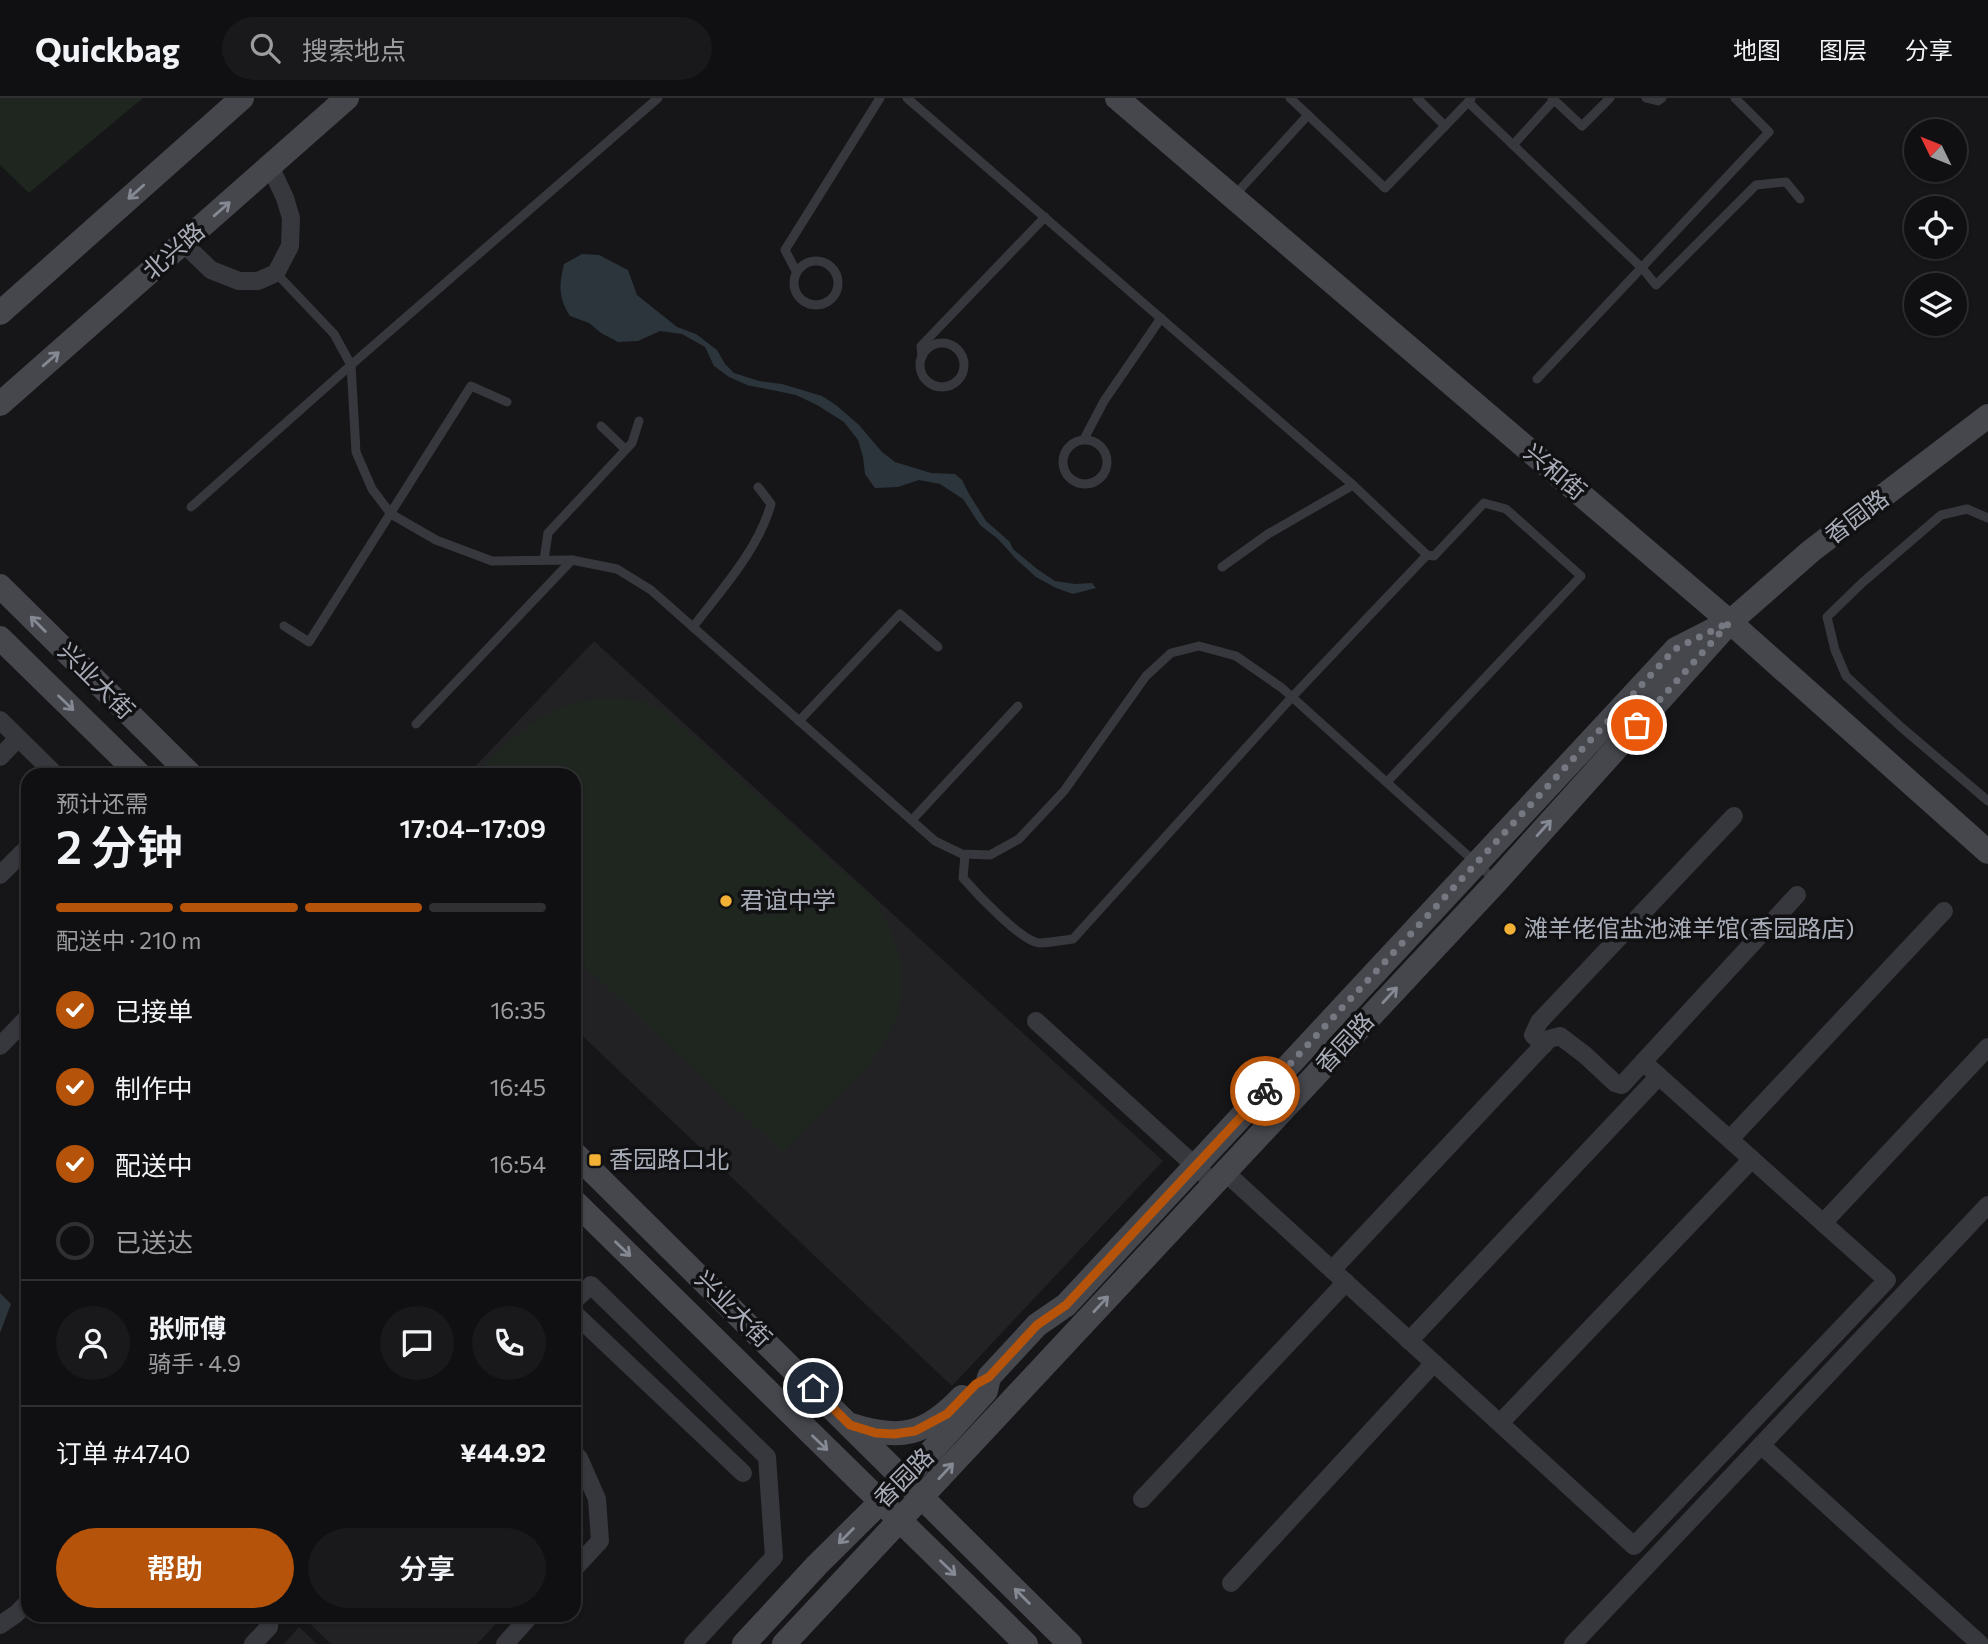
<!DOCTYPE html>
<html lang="zh">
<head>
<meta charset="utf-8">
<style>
  body { margin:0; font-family:Commissioner,"Noto Sans SC",sans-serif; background:#19191b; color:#f1f3f6; height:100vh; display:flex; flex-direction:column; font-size:26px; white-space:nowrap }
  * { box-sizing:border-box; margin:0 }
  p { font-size:23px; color:#9c9d9f }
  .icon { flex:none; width:38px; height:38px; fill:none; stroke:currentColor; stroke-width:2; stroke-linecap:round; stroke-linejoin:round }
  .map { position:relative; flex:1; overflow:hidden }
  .side { position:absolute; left:21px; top:670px; width:560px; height:854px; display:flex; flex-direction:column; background:#101012; border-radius:21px; box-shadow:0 2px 5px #0004,0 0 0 2px #303032 }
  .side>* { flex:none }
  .needle { width:46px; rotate:313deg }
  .buttons { position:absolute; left:1904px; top:21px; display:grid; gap:14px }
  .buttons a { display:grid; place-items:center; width:63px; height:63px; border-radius:50%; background:#101012; box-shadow:0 2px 5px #0004,0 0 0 2px #303032; font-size:35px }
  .pin { position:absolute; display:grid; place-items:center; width:60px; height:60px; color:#fff; margin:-30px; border:4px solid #fff; border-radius:50%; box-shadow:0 2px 7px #0007 }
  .courier { position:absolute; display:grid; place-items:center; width:70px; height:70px; margin:-35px; border:5px solid #b45309; border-radius:50%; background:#fff; color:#222; box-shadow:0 2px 9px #0007 }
  .headline em { font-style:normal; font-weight:600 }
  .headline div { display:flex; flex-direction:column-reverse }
  .headline { display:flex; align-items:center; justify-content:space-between; height:119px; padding:0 35px }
  h1 { font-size:46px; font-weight:600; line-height:52px }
  .bar { display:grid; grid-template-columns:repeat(4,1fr); gap:10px 7px; align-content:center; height:84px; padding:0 35px }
  .bar i { height:9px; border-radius:5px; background:#303032 }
  .bar .selected { background:#b45309 }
  .bar p { grid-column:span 4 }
  .line { display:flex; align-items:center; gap:18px; padding:0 35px; border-top:2px solid #303032 }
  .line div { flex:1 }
  .round { display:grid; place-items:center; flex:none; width:74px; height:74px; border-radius:37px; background:#19191b }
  ol { padding:0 35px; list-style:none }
  li { display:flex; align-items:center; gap:21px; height:77px }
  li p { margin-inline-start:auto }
  li .icon { padding:7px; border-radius:50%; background:#b45309; color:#fff; stroke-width:4 }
  li:last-child { color:#9c9d9f }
  li i { width:38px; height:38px; border:4px solid #303032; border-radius:50% }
  .primary-button { display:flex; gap:14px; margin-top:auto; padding:14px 35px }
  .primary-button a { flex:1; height:80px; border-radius:42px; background:#b45309; color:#fff; font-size:28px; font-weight:600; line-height:80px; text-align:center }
  .primary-button a+a { background:#19191b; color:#f1f3f6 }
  header { display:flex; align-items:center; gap:42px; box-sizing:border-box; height:98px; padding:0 35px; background:#101012; border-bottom:2px solid #303032 }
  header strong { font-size:33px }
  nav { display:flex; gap:38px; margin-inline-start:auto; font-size:24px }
  .search { width:490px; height:63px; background:#19191b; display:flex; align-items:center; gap:18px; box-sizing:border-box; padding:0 24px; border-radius:38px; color:#9c9d9f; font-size:26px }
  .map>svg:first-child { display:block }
  .built { fill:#222225 }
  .green { fill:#1e261f }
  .water { fill:#2c353c }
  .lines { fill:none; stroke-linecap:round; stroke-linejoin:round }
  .lane { stroke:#37383d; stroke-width:9 }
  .street { stroke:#37383d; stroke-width:18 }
  .secondary { stroke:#45474d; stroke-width:24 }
  .oneway { stroke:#858993 }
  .done { stroke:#757880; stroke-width:7; stroke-dasharray:0 12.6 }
  .route { stroke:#b45309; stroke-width:9 }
  .poi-dot { fill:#f2b134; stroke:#111113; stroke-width:2.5 }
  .labels { text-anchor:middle; stroke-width:7; stroke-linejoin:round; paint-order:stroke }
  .street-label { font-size:24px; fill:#a8adb8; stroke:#111113 }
  .poi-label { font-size:24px; fill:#a8adb8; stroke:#111113; text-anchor:start }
</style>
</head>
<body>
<header>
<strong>Quickbag</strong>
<div class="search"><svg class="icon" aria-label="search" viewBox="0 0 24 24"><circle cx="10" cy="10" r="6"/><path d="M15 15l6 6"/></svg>搜索地点</div>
<nav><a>地图</a><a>图层</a><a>分享</a></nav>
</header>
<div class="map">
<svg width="1988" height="1546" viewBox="0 0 1988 1546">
  <rect width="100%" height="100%" fill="#161618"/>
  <g class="built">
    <polygon points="594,543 1163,1063 952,1288 574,930 574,677 467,677"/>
    <polygon points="574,1389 584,1434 574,1444"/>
    <polygon points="301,1517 504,1517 477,1546 331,1546"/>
    <polygon points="299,1529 317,1546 284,1546"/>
  </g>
  <g class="green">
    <polygon points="0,0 143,0 29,95 0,67"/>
    <path d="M608 600 642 603 668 616 876 803C886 824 900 848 902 873 906 930 873 964 836 1001 818 1019 801 1037 783 1055L574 858V677H475C513 637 550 602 608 600Z"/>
  </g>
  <g class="water">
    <path d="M582 156 599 157 628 172 637 197 677 229 696 236 717 252 725 266 734 275 759 283 782 286 822 298 836 307 859 327 882 354 895 364 931 375 955 376 962 382 969 396 986 423 1010 444 1013 451 1037 471 1055 483 1075 486 1092 485 1096 490 1073 496 1056 490 1036 479 1016 461 998 441 980 427 963 401 940 386 919 382 898 389 875 390 865 376 863 359 858 342 844 324 817 307 796 297 747 287 729 279 714 268 705 249 682 236 660 233 638 243 618 244 601 235 589 225 570 218C558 199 559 187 564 166Z"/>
    <polygon points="0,1195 11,1206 0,1235"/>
  </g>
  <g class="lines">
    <g class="lane">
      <polyline points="907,0 1353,387 1427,457 1434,458 1484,405 1506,411 1581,478 1387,684"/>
      <polyline points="1417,0 1445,28"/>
      <polyline points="1552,0 1582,28 1610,0"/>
      <polyline points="1646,0 1658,3 1662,0"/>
      <polyline points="1468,4 1642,170 1656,187 1756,87 1786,84 1800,101"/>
      <polyline points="1308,17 1385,90 1471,1"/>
      <polyline points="1513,47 1554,2"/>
      <polyline points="1234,98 1308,17 1290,0"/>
      <circle cx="816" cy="185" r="22"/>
      <polyline points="796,173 785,152 880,0"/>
      <polyline points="276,175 334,236 351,267 356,354 372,391 391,416 436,442 492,463 572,462 617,471 651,492 935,743 962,756 990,757 1019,741 1064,693 1146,578 1171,555 1199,548 1236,558 1282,590 1496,783"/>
      <circle cx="942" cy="267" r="22"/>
      <polyline points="922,259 921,248 1045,119"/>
      <polyline points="1537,281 1769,34 1735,0"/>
      <polyline points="601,328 625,351"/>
      <polyline points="1084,341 1104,303 1161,220"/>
      <circle cx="1085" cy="364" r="22"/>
      <polyline points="191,409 351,267 658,0"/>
      <polyline points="1988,420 1967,411 1941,417 1862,485 1827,519 1835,552 1846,578 1901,629 1988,703"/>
      <polyline points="544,462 548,435 632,345 639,323"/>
      <polyline points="1222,469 1268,436 1353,387"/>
      <polyline points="284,528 309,544 471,288 507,304"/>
      <path d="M693 529C722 491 758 452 771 406L758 389"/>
      <polyline points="799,623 900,516 938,549"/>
      <polyline points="416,626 572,462"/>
      <polyline points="912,722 1018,608"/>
      <path d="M965 757 963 780C976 795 1021 843 1039 845 1050 845 1062 842 1073 841L1292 599 1427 457"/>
    </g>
    <g class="street">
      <polyline points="183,145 211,172 239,183 258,183 276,175 290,148 291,120 285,100 270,68"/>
      <polyline points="0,622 56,677"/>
      <polyline points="0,659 18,640"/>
      <polyline points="0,777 28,749"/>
      <polyline points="1036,923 1204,1076"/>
      <polyline points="1544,947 1533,937 1539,924 1734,718"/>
      <polyline points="0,948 28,919"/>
      <polyline points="1730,1041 1944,813"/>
      <polyline points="1225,1074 1634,1448 1887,1182 1643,964 1797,797"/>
      <polyline points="1823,1125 1988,949"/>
      <polyline points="1332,1172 1549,941 1560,938 1585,957 1615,985 1622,987 1643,964"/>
      <polyline points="574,1203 591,1187 767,1359 774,1459 693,1546"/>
      <polyline points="574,1215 743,1375"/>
      <polyline points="1409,1243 1659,978"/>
      <polyline points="1500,1325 1752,1061"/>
      <polyline points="1761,1347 1980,1546"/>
      <polyline points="574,1355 579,1360 597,1401 600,1443 574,1471"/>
      <polyline points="1142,1401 1346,1184"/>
      <polyline points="1231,1485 1434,1265"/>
      <polyline points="0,1527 16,1516 28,1504"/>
      <polyline points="253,1546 269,1529 270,1517"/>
      <polyline points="505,1546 531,1517"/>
      <polyline points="1573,1546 1988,1107"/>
    </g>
    <g class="secondary">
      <polyline points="1117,0 1730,524 1988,754"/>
      <polyline points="0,215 242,0"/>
      <polyline points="0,306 347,0"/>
      <polyline points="0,488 191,677"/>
      <polyline points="0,540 140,677"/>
      <polyline points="574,1055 1070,1546"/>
      <polyline points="574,1103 1026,1546"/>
      <path d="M851 1327C900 1343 926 1337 962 1299"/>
      <polyline points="744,1546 817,1467 927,1358 986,1293 989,1279 1037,1227 1066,1207 1676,551 1717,530"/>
      <polyline points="784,1546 1497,783 1730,524 1811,453 1988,318"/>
    </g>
  </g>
  <defs><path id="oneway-shaft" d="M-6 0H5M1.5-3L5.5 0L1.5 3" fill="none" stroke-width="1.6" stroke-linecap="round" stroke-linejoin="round" transform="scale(1.75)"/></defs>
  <g class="oneway">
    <use href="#oneway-shaft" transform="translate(136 94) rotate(138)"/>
    <use href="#oneway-shaft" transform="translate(222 111) rotate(-41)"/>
    <use href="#oneway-shaft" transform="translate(51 261) rotate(-41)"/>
    <use href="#oneway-shaft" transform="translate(38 526) rotate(-135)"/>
    <use href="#oneway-shaft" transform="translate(66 605) rotate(44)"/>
    <use href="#oneway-shaft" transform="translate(1544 730) rotate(-48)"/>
    <use href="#oneway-shaft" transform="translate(1390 897) rotate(-47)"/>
    <use href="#oneway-shaft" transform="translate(623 1151) rotate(44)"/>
    <use href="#oneway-shaft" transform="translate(1101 1206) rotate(-47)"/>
    <use href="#oneway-shaft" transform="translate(820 1345) rotate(44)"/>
    <use href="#oneway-shaft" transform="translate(946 1373) rotate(-47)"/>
    <use href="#oneway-shaft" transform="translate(846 1438) rotate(135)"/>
    <use href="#oneway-shaft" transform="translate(948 1470) rotate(44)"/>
    <use href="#oneway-shaft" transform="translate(1022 1498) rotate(-135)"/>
  </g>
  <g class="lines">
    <polyline class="done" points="1265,993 1675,551 1730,524 1637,627"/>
    <polyline class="route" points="813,1290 850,1327 876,1335 894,1336 915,1333 947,1316 976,1286 989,1279 1037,1227 1066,1207 1265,993"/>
  </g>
  <g class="poi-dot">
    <circle cx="726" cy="803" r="7"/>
    <circle cx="1510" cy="831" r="7"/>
    <rect x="588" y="1055" width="14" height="14" rx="3.5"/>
  </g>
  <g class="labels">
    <g class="street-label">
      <text transform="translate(174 153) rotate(-41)" y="8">北兴路</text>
      <text transform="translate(1555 374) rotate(40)" y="8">兴和街</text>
      <text transform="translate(1857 419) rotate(-37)" y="8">香园路</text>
      <text transform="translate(96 583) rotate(45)" y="8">兴业大街</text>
      <text transform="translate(1345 945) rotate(-47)" y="8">香园路</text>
      <text transform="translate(733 1211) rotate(45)" y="8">兴业大街</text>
      <text transform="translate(904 1380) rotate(-45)" y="8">香园路</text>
    </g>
    <g class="poi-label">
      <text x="740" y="811">君谊中学</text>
      <text x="1524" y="839">滩羊佬倌盐池滩羊馆(香园路店)</text>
      <text x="609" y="1070">香园路口北</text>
    </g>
  </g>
</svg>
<div class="buttons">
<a><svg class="needle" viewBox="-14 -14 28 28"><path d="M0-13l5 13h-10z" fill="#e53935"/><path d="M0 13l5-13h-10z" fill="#9c9d9f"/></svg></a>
<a><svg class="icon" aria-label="locate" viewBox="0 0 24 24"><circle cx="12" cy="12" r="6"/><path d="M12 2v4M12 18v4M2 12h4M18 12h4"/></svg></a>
<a><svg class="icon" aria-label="layers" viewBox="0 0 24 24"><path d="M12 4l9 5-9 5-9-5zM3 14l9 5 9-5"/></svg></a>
</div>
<div class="pin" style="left:1637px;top:627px;background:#ea580c"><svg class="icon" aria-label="bag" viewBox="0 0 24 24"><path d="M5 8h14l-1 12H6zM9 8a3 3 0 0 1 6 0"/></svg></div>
<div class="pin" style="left:813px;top:1290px;background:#1f2937"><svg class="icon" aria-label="home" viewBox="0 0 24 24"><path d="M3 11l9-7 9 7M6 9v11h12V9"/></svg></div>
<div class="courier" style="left:1265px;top:993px"><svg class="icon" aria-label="bike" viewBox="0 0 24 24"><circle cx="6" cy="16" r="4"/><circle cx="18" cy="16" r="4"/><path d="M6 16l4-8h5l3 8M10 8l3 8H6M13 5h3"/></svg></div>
<section class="side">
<div class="headline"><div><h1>2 分钟</h1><p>预计还需</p></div><em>17:04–17:09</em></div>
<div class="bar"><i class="selected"></i><i class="selected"></i><i class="selected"></i><i></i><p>配送中 · 210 m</p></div>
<ol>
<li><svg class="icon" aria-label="check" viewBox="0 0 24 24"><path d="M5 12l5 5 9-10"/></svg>已接单<p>16:35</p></li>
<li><svg class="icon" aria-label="check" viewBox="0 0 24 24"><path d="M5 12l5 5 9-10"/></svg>制作中<p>16:45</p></li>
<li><svg class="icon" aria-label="check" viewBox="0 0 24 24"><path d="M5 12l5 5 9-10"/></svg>配送中<p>16:54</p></li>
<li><i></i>已送达</li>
</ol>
<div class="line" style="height:126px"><a class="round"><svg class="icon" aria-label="person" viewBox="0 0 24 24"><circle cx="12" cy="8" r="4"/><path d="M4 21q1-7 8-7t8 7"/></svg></a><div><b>张师傅</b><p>骑手 · 4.9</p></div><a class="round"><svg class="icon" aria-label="chat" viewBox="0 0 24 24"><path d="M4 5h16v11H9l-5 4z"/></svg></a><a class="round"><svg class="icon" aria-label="phone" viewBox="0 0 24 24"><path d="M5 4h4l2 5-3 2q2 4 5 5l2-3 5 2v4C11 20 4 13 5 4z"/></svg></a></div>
<div class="line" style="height:91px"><div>订单 #4740</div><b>¥44.92</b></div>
<div class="primary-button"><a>帮助</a><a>分享</a></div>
</section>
</div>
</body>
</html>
